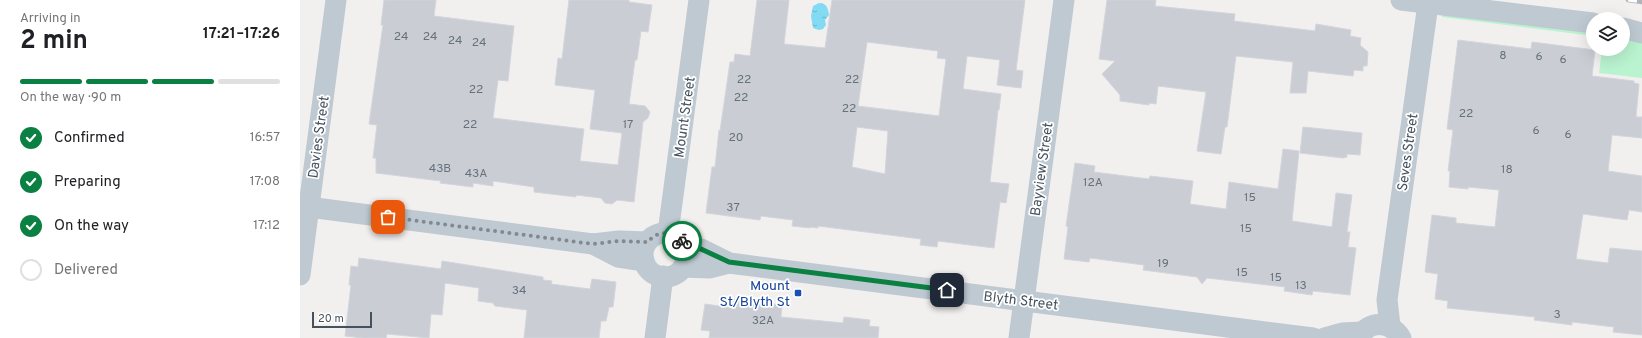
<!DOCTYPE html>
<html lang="en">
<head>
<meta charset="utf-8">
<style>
  body { margin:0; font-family:Overpass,sans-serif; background:#f2f2f2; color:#202124; height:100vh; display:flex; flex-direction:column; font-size:15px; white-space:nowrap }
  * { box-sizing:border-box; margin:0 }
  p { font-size:13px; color:#757577 }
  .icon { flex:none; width:22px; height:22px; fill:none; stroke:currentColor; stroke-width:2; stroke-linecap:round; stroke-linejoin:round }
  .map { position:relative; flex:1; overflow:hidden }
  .drawer { display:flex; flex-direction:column; background:#fff; width:300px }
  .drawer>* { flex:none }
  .controls { position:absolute; left:1286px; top:12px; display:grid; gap:8px }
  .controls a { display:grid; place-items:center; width:44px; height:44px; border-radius:50%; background:#fff; box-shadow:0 4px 16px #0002; font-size:20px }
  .scale { position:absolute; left:12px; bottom:10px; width:60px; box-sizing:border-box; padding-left:4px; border:2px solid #45525e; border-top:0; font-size:11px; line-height:14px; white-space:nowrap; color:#45525e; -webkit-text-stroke:3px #fff; paint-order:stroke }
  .pin { position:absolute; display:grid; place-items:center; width:34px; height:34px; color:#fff; margin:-17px; border-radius:8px; box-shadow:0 2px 6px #0006 }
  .courier { position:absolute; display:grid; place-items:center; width:40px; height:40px; margin:-20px; border:3px solid #0b8043; border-radius:50%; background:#fff; color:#222; box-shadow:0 1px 5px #0007 }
  .summary em { font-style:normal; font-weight:700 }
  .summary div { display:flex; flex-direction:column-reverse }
  .summary { display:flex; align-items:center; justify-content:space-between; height:68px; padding:0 20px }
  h1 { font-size:26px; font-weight:700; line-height:30px }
  .bar { display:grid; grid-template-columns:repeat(4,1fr); gap:6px 4px; align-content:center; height:48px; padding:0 20px }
  .bar i { height:5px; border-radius:3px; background:#e0e0e0 }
  .bar .active { background:#0b8043 }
  .bar p { grid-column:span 4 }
  ol { padding:0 20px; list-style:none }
  li { display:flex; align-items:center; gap:12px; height:44px }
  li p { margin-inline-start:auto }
  li .icon { padding:4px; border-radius:50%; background:#0b8043; color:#fff; stroke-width:4 }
  li:last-child { color:#757577 }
  li i { width:22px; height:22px; border:2px solid #e0e0e0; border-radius:50% }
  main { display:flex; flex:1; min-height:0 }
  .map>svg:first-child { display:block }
  .grass { fill:#baf3d0 }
  .water { fill:url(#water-ripples) }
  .building { fill:#caced4; stroke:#d2d5db; fill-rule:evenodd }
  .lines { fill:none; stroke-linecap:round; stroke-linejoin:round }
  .minor { stroke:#bec9d2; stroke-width:21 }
  .rail-casing { stroke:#b0b4ba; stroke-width:4.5 }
  .rail { stroke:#fff; stroke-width:3; stroke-dasharray:9; stroke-linecap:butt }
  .done { stroke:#828991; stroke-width:4; stroke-dasharray:0 7.2 }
  .route { stroke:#0b8043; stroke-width:5 }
  .transit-dot { fill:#1a4fb4; stroke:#fff; stroke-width:1.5 }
  .labels { text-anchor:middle; stroke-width:3.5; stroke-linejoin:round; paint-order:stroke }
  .number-label { font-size:12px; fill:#66717c }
  .street-label { font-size:14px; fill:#45525e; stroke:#fff }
  .transit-label { font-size:14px; fill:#164399; stroke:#fff; text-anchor:end }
</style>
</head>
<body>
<main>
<section class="drawer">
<div class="summary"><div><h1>2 min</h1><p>Arriving in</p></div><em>17:21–17:26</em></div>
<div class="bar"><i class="active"></i><i class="active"></i><i class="active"></i><i></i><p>On the way · 90 m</p></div>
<ol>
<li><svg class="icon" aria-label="check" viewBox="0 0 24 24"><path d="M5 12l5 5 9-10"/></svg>Confirmed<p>16:57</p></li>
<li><svg class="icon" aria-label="check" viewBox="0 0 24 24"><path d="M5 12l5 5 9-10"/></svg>Preparing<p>17:08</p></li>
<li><svg class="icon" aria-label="check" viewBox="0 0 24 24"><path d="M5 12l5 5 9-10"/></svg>On the way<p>17:12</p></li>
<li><i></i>Delivered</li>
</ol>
</section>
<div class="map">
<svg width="1342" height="338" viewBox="0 0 1342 338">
  <defs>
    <pattern id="water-ripples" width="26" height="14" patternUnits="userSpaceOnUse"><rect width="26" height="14" fill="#83daf3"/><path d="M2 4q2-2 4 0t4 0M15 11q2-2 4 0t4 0" fill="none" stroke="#6db3c8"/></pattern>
  </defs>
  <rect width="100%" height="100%" fill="#f2efef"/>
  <g class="grass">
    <polygon points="1142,15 1293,30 1293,36 1142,17"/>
    <polygon points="1323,35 1342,41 1342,78 1299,73 1302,49 1323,49"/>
  </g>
  <path class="water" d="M519 3C527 3 528 8 529 15L525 20 526 25 523 29 519 30 513 28 511 16 513 6Z"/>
  <g class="building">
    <polygon points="84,0 136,0 134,16 214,26 208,81 198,80 193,118 284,129 280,161 318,165 322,133 290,129 295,90 255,85 258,58 262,59 269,0 329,0 329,2 352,5 348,32 341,31 337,60 335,60 329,104 345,106 350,112 348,118 343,122 334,202 317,200 312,204 305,203 301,198 276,195 276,197 234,192 234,187 193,181 193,186 173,183 173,187 140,183 141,181 76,173 76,158 73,158 77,125 69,124 83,25 81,25"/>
    <path d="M457 0H489L484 44 525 48 532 0H725L716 70 723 71 721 88 697 85 700 60 667 56 663 89 701 94 699 110H698L690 182 709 184 706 203 700 202 694 248 638 241 637 247 620 245 621 239 518 226V228L510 227V228L492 226 493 220 461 216 460 220 406 213 412 167H415L419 130 420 131 430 62H434L435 54 450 56ZM567 42 638 51 637 58 646 59 639 116 558 106ZM557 127 588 131 585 174 552 167Z"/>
    <polygon points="807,0 856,0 855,6 935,14 934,21 1015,31 1016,24 1051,30 1050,36 1061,38 1060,45 1068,52 1067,66 1063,66 1063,71 1054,70 1053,76 1008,71 1006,93 990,93 993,62 936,56 927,127 925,127 921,154 897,151 906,92 858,86 856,104 849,103 849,105 820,101 820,95 802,74 815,61 799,59"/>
    <polygon points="1158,40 1231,49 1232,42 1295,50 1292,76 1334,81 1334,83 1339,84 1336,117 1342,117 1342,138 1312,135 1308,171 1342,176 1342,212 1329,210 1327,220 1283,214 1276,259 1308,263 1310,248 1342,251 1342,335 1313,332 1314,327 1272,322 1272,325 1234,320 1235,317 1147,308 1148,301 1135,299 1138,274 1125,272 1132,215 1156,218 1156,223 1195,227 1199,190 1168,187 1168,189 1149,187 1150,171 1148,171 1153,130 1147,129"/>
    <polygon points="1003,127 1062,133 1060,155 1047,154 1047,157 1043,158 1000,153"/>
    <polygon points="983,149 999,151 992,221 1032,227 1036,193 1052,195 1047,232 1050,232 1048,247 1056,248 1050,295 1013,291 1012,295 984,291 985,287 907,278 902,284 897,277 843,270 844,265 790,258 789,262 764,259 768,227 766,226 775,163 795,166 794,172 849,179 850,176 893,181 890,204 926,209 929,182 978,189"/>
    <polygon points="59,258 141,269 142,261 243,277 243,280 252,281 251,284 290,289 292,279 316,282 313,307 309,307 306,321 301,321 299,338 224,338 227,310 195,306 193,303 178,301 179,288 145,283 142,315 131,314 129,338 87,334 86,338 63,338 45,336 51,285 49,285 51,266 58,267"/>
    <polygon points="434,299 482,305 481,317 543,323 544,317 570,320 569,326 579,327 578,338 409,338 410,331 401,330 405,304 433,308"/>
  </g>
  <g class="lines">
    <g class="minor">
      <polyline points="1101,0 1293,23"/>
      <polyline points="1323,28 1342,33"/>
      <polyline points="0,206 293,244 319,241 347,242"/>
      <polyline points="368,233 399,0"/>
      <circle cx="365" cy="255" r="22"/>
      <polyline points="293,244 318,257 344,261"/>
      <polyline points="385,246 401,249 429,263 1013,338"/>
      <polyline points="383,267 409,268 429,263"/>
      <polyline points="0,275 36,0"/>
      <polyline points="1090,326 1087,300 1128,4"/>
      <polyline points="355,338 363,276"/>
      <polyline points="719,338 764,0"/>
      <polyline points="1024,338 1042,333 1063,332"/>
      <path d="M1059 338C1068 319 1091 321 1101 338"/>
    </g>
    <defs>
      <polyline id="rail" points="1328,0 1342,2"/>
    </defs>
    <use href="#rail" class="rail-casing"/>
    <use href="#rail" class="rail"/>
  </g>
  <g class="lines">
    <path class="done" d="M88 217 293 244 319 241 348 242C357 230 372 231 382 241"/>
    <polyline class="route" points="382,241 385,246 401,249 429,262 647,290"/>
  </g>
  <rect class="transit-dot" x="494" y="289" width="8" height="8" rx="2"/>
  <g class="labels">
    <g class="number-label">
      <text x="101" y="40">24</text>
      <text x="130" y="40">24</text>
      <text x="155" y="44">24</text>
      <text x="179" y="46">24</text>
      <text x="1203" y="59">8</text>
      <text x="1239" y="60">6</text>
      <text x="1263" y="63">6</text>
      <text x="444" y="83">22</text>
      <text x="552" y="83">22</text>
      <text x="176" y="93">22</text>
      <text x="441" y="101">22</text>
      <text x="549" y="112">22</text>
      <text x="1166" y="117">22</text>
      <text x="170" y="128">22</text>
      <text x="328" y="128">17</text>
      <text x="1236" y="134">6</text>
      <text x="1268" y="138">6</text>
      <text x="436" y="141">20</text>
      <text x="140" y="172">43B</text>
      <text x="1207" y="173">18</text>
      <text x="176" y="177">43A</text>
      <text x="793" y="186">12A</text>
      <text x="950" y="201">15</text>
      <text x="433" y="211">37</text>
      <text x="946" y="232">15</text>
      <text x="863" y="267">19</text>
      <text x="942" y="276">15</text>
      <text x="976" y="281">15</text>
      <text x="1001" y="289">13</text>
      <text x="219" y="294">34</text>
      <text x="1257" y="318">3</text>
      <text x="463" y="324">32A</text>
    </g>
    <g class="street-label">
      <text transform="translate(384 117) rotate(-82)" y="5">Mount Street</text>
      <text transform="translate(18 137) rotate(-82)" y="5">Davies Street</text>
      <text transform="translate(1107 152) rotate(-82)" y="5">Seves Street</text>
      <text transform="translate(741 169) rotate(-82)" y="5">Bayview Street</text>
      <text transform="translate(721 300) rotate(7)" y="5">Blyth Street</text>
    </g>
    <g class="transit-label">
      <text x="490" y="290">Mount<tspan x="490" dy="16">St/Blyth St</tspan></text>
    </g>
  </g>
</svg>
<div class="controls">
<a><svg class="icon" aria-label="layers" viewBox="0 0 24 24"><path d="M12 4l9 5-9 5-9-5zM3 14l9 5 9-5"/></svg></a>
</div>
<div class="scale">20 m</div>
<div class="pin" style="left:88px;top:217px;background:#ea580c"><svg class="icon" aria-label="bag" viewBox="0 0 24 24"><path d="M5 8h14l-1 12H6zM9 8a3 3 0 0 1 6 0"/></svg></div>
<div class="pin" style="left:647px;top:290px;background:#1f2937"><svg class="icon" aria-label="home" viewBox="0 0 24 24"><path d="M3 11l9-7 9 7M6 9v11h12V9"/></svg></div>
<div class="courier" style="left:382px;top:241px"><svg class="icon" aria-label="bike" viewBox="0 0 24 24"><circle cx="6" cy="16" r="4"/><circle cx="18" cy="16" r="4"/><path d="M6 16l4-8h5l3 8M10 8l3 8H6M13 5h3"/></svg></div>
</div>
</main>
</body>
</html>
